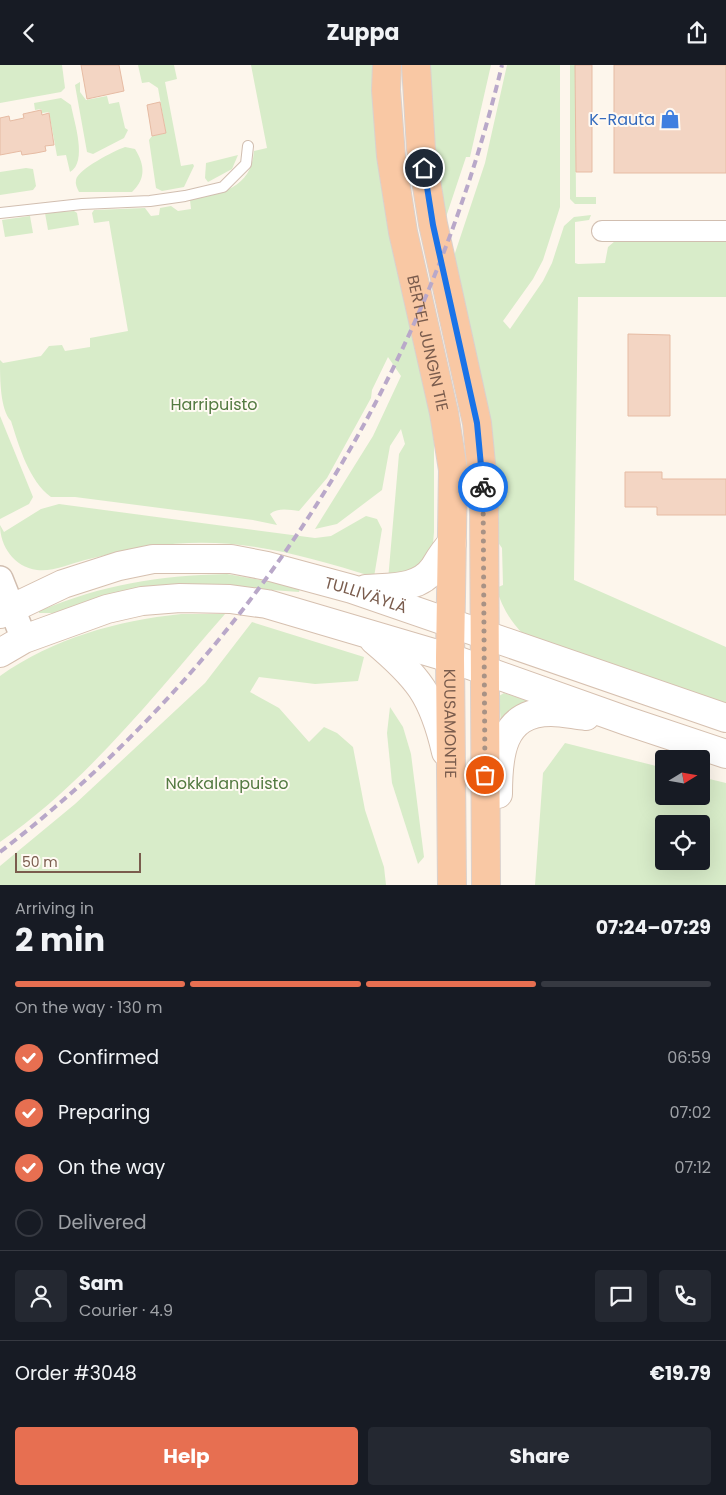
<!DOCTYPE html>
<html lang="en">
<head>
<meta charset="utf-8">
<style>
  body { margin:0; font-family:Poppins,sans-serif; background:#242831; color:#f1f3f6; height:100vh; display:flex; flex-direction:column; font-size:19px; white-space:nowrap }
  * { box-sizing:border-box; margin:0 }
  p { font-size:16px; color:#9ea1a6 }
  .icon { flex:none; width:28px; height:28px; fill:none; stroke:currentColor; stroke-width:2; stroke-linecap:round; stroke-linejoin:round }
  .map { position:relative; height:820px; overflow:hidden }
  .side { display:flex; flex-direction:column; background:#171b24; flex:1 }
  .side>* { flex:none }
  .needle { width:32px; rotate:79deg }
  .controls { position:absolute; left:655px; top:685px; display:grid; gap:10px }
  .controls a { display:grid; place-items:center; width:55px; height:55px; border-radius:5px; background:#171b24; box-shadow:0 5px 20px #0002; font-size:25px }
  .scale { position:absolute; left:15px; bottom:12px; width:126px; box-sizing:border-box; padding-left:5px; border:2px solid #7a5c4d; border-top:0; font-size:14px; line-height:18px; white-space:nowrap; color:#7a5c4d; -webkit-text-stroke:4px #fffaf3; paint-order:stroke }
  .pin { position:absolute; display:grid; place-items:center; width:42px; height:42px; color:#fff; margin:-21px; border:2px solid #fff; border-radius:50%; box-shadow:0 1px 5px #0007 }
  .courier { position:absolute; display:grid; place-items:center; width:50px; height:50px; margin:-25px; border:4px solid #1a73e8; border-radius:50%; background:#fff; color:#222; box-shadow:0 1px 6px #0007 }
  .headline em { font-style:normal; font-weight:700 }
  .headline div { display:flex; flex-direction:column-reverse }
  .headline { display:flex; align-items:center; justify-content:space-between; height:85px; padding:0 15px }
  h1 { font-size:32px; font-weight:700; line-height:38px }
  .bar { display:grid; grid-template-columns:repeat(4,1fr); gap:8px 5px; align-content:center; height:60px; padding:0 15px }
  .bar i { height:6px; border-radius:4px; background:#363941 }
  .bar .active { background:#e76f51 }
  .bar p { grid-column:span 4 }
  .line { display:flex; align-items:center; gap:12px; padding:0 15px; border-top:1px solid #363941 }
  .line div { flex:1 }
  .round { display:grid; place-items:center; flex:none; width:52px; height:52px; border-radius:5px; background:#242831 }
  ol { padding:0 15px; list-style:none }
  li { display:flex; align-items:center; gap:15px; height:55px }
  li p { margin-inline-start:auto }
  li .icon { padding:5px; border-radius:50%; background:#e76f51; color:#fff; stroke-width:4 }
  li:last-child { color:#9ea1a6 }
  li i { width:28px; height:28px; border:2px solid #363941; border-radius:50% }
  .cta { display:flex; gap:10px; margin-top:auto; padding:10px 15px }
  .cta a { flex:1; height:58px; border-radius:5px; background:#e76f51; color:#fff; font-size:20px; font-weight:700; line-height:58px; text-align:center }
  .cta a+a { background:#242831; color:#f1f3f6 }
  header { display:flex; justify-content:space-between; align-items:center; height:65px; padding:0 15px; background:#171b24; font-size:22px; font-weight:700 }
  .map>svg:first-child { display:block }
  .green { fill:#d8ecc9; fill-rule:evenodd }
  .building { fill:#f3d5c3; stroke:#e6bba3 }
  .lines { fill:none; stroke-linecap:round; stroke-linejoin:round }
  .service-casing { stroke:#d1beb0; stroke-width:12 }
  .minor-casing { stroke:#d1beb0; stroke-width:22 }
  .tertiary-casing { stroke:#d1beb0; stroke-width:28 }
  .secondary-casing { stroke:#d6c0b0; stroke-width:30 }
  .trunk-casing { stroke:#dad1cd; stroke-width:30 }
  .service { stroke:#fff; stroke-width:10 }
  .minor { stroke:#fff; stroke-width:20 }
  .tertiary { stroke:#fff; stroke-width:25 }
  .secondary { stroke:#fff; stroke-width:28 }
  .trunk { stroke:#f9c8a4; stroke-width:28 }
  .rail { stroke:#b9a8c9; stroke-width:4; stroke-dasharray:8 5; stroke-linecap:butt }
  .done { stroke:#a89285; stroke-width:5; stroke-dasharray:0 9 }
  .route { stroke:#1a73e8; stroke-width:6 }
  .labels { text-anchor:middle; stroke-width:4; stroke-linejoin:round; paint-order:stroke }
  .shop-label { font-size:16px; fill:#366cbe; stroke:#fffaf3; text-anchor:end }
  .street-label { font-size:16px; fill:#7a5c4d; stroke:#fffaf3 }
  .park-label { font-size:16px; fill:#537a41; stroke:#fffaf3 }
</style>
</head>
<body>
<header><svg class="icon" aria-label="back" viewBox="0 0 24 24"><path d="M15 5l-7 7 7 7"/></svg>Zuppa<svg class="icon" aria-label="share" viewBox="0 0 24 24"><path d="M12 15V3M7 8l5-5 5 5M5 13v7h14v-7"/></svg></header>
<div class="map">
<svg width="726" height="820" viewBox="0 0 726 820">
  <rect width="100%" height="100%" fill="#fdf6ec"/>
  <g class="green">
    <polygon points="0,0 62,0 65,23 61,27 0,38"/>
    <polygon points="138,0 174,0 177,14 165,17 181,101 193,99 194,101 184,122 162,126 156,123 149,75 152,71 166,68 158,23 149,17 142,18"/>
    <path d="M251 0H376L434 352V467L433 479 425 501 388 515 399 389 405 379 401 364 390 381 382 425 337 459 315 464 373 371 401 311 388 292 372 325 371 333 327 413 299 446C290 445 278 442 270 449L277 460 253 455 75 432H51C29 416 19 381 11 356 0 345 0 313 0 295L3 298 41 291 49 281 62 280 65 286 90 282V273L128 266 109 156 94 158 92 148 94 145 145 143 151 151 159 150 160 143 171 141 178 146 191 144 190 135C221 128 251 124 254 86L267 83Z"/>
    <polygon points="430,0 491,0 470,92 466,92 444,158 429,41"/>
    <path d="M507 0H560V142L543 195 533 214 503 256 510 264 543 216 552 198 564 161 574 152 591 150 589 155 575 157V198L578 199 605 198 608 182 615 176 726 175V232H578L574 515 726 582V641L523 569C509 555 502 541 496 523L503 520 502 483 495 473 452 197 485 98Z"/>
    <polygon points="570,0 575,0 576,132 596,132 596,139 575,139 570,134"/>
    <polygon points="80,17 80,27 86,35 107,31 109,39 119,37 125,63 128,65 124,73 93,89 87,87 75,20"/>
    <path d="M61 33 71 40C74 57 88 97 70 107L66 90 57 91 49 47 42 48 41 44 35 45 34 38Z"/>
    <path d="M125 82 135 84C145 100 146 114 132 127H79C77 123 75 119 76 115 78 104 114 86 125 82Z"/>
    <polygon points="238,90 232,104 208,117 205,113 206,98"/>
    <polygon points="26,103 33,104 36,121 33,125 0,130 0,107"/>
    <polygon points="74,146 77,148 79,160 48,165 45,148"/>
    <polygon points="30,151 33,168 5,172 2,155"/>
    <polygon points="0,351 33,432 29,439 0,454"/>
    <path d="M59 439 315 473 331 471 366 451 377 454 382 464 374 512C295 488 231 469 148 482 126 485 106 490 85 495 70 499 52 507 37 505 14 502 0 481 0 460L4 467 41 444Z"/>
    <path d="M227 509 300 522 299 527 231 522 58 548H39V546C106 519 155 511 227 509Z"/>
    <path d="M181 549H225C155 629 88 716 0 777V611C54 573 116 556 181 549Z"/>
    <polygon points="252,557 364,592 358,616 315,619 259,612 250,627 279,643 309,677 324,662 337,668 353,682 365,745 384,802 386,820 0,820 0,801 75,739 205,618"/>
    <polygon points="504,628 531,637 501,659 499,631"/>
    <polygon points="390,642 403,662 411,689 424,792 418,799 392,718 387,668"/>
    <path d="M565 678 664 703V731H701V712L726 718V820H535L543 708ZM664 759H701V796H664Z"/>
  </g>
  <g class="building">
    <polygon points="81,0 119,0 124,26 87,34"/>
    <polygon points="575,0 592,0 592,107 576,107"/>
    <rect x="614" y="0" width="112" height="108"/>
    <polygon points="160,37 166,68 152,71 147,40"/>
    <polygon points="41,45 42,50 49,48 54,80 45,81 46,86 36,88 22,90 21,86 0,90 0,53 9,51 10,56 24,53 23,49"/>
    <polygon points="628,269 670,270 670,351 628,351"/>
    <polygon points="625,407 662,407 662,414 726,414 726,450 657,450 657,442 625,442"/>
  </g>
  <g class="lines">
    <defs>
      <polyline id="service" points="0,148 82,139 150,136 185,131 223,122 246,99 248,81"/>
      <polyline id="minor" points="602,166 726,166"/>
      <polyline id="tertiary" points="0,514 24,574"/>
      <g id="secondary">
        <path d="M366 524C389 522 419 525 434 503 440 493 444 486 452 478"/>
        <path id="s1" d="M0 549 63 519 119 501 153 494H231L267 501 352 524 726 653"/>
        <path d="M374 575C418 612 433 630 446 687"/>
        <polyline points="0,588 24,574 107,544 142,536 180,533 230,534 267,539 450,593 627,656 726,689"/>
        <path d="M498 729C498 691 501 647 551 647 563 647 575 650 586 651"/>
      </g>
      <g id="trunk">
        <path id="s2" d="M387 0 386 25 391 91 403 167 444 348 453 405 450 593 452 820"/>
        <polyline points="416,0 421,84 433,159 477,358 484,429 486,820"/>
      </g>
    </defs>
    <use href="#service" class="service-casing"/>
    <use href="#minor" class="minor-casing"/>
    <use href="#tertiary" class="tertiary-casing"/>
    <use href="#secondary" class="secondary-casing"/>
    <use href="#trunk" class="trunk-casing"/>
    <use href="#service" class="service"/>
    <use href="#minor" class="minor"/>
    <use href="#tertiary" class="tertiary"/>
    <use href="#secondary" class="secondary"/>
    <use href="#trunk" class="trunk"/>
    <path class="rail" d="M0 787C255 590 427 312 502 0"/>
  </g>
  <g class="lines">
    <polyline class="done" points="483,422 485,710"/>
    <polyline class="route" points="424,103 433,160 477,358 483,422"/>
  </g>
  <defs>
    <symbol id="shop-bare" viewBox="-9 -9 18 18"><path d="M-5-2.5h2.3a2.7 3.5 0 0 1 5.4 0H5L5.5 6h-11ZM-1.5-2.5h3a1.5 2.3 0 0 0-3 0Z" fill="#3f7fe0" stroke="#fffaf3" stroke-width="2.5" paint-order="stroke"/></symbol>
  </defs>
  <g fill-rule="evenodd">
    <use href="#shop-bare" x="656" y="40" width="28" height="28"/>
  </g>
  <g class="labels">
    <g class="shop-label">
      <text x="655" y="60">K-Rauta</text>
    </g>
    <g class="street-label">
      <text dy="6" stroke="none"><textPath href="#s2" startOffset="282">BERTEL JUNGIN TIE</textPath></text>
      <text dy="6" stroke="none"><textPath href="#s1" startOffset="381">TULLIVÄYLÄ</textPath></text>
      <text dy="6" stroke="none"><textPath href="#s2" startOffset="665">KUUSAMONTIE</textPath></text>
    </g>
    <g class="park-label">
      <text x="214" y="345">Harripuisto</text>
      <text x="227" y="724">Nokkalanpuisto</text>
    </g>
  </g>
</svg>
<div class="controls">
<a><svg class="needle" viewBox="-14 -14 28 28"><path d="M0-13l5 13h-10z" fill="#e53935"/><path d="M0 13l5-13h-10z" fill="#9ea1a6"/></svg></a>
<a><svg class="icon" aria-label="locate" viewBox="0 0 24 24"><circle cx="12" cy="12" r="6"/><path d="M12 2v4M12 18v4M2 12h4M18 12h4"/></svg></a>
</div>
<div class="scale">50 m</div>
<div class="pin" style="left:485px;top:710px;background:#ea580c"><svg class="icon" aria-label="bag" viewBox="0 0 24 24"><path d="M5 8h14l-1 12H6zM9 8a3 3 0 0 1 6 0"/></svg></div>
<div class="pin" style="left:424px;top:103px;background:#1f2937"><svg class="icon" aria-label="home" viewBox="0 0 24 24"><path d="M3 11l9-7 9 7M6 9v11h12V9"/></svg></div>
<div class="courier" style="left:483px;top:422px"><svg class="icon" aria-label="bike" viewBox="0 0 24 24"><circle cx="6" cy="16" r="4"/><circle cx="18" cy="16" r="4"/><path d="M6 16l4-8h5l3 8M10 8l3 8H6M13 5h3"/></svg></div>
</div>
<section class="side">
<div class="headline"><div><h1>2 min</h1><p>Arriving in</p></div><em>07:24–07:29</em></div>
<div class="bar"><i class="active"></i><i class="active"></i><i class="active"></i><i></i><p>On the way · 130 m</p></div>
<ol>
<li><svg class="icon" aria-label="check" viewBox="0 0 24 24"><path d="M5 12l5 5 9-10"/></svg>Confirmed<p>06:59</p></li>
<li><svg class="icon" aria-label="check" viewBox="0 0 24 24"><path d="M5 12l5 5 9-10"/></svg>Preparing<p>07:02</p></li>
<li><svg class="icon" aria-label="check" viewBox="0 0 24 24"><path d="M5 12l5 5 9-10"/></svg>On the way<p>07:12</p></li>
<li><i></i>Delivered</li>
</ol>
<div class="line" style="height:90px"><a class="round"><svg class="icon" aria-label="person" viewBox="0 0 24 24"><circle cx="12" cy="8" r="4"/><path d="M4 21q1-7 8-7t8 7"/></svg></a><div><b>Sam</b><p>Courier · 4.9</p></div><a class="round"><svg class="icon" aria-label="chat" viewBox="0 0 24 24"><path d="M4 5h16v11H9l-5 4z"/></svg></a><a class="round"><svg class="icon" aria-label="phone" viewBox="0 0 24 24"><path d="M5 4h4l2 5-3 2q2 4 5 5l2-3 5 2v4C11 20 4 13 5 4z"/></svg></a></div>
<div class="line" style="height:65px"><div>Order #3048</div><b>€19.79</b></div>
<div class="cta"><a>Help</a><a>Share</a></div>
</section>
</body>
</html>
